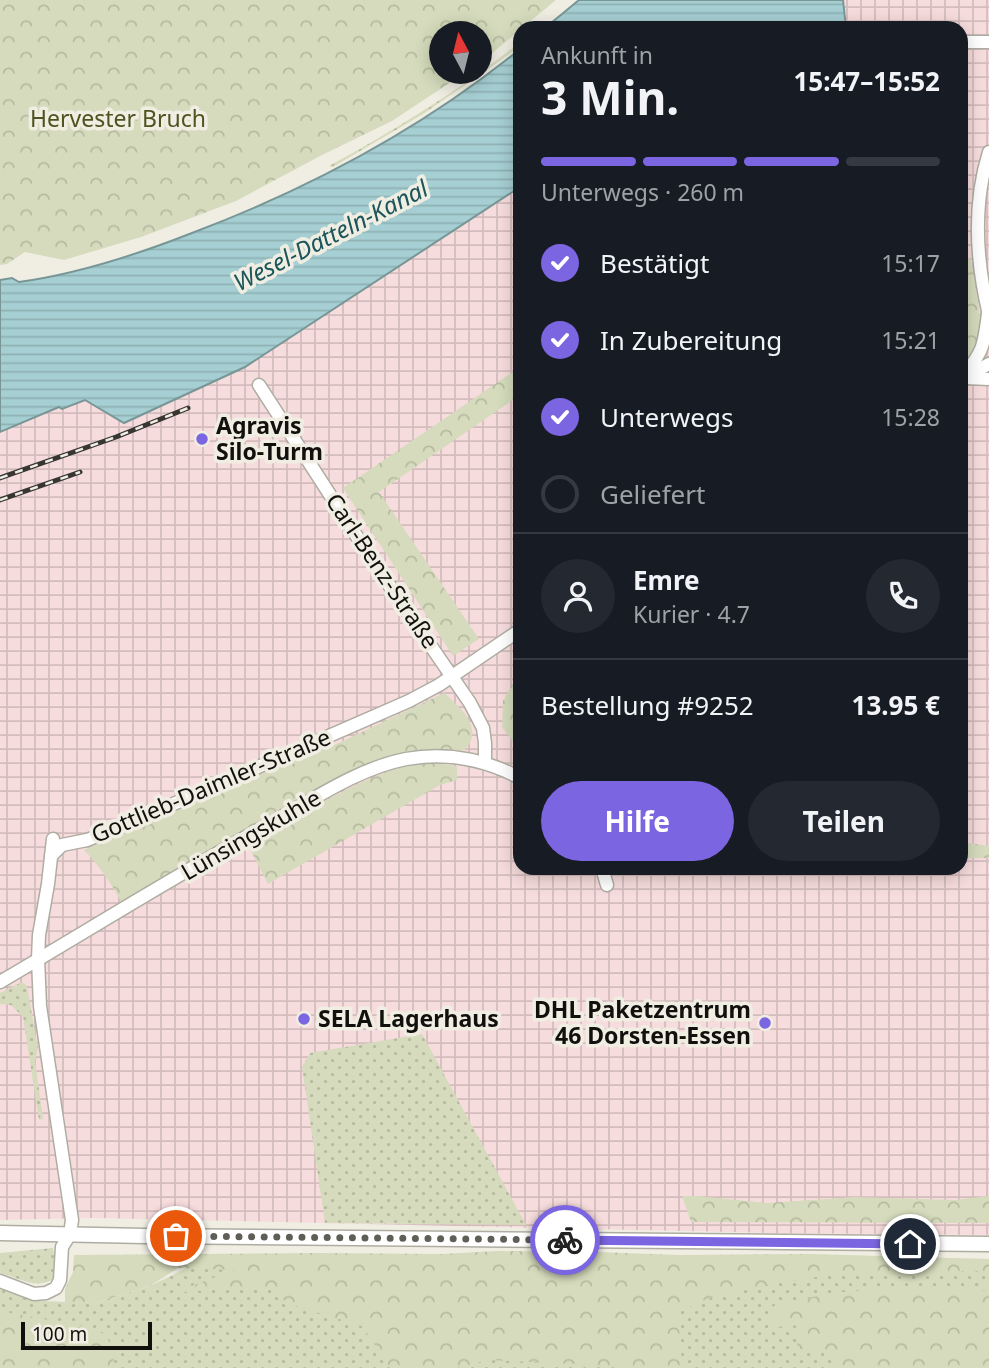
<!DOCTYPE html>
<html lang="de">
<head>
<meta charset="utf-8">
<style>
  body { margin:0; font-family:"Noto Sans",sans-serif; background:#242831; color:#f1f3f6; height:100vh; display:flex; flex-direction:column; font-size:26px; white-space:nowrap }
  * { box-sizing:border-box; margin:0 }
  p { font-size:23px; color:#9ea1a6 }
  .icon { flex:none; width:38px; height:38px; fill:none; stroke:currentColor; stroke-width:2; stroke-linecap:round; stroke-linejoin:round }
  .map { position:relative; flex:1; overflow:hidden }
  .sheet { position:absolute; left:513px; top:21px; width:455px; height:854px; display:flex; flex-direction:column; background:#171b24; border-radius:21px; box-shadow:0 4px 18px #0003 }
  .sheet>* { flex:none }
  .needle { width:46px; rotate:353deg }
  .tools { position:absolute; left:429px; top:21px; display:grid; gap:14px }
  .tools a { display:grid; place-items:center; width:63px; height:63px; border-radius:50%; background:#171b24; box-shadow:0 4px 18px #0003; font-size:35px }
  .scale { position:absolute; left:21px; bottom:18px; width:131px; box-sizing:border-box; padding-left:7px; border:4px solid #11100c; border-top:0; font-size:19px; line-height:24px; white-space:nowrap; color:#11100c; -webkit-text-stroke:5px #f0eee3; paint-order:stroke }
  .pin { position:absolute; display:grid; place-items:center; width:60px; height:60px; color:#fff; margin:-30px; border:4px solid #fff; border-radius:50%; box-shadow:0 2px 7px #0007 }
  .courier { position:absolute; display:grid; place-items:center; width:70px; height:70px; margin:-35px; border:5px solid #7c65e0; border-radius:50%; background:#fff; color:#222; box-shadow:0 2px 9px #0007 }
  .summary em { font-style:normal; font-weight:700 }
  .summary div { display:flex; flex-direction:column-reverse }
  .summary { display:flex; align-items:center; justify-content:space-between; height:119px; padding:0 28px }
  h1 { font-size:46px; font-weight:700; line-height:52px }
  .bar { display:grid; grid-template-columns:repeat(4,1fr); gap:10px 7px; align-content:center; height:84px; padding:0 28px }
  .bar i { height:9px; border-radius:5px; background:#363941 }
  .bar .active { background:#7c65e0 }
  .bar p { grid-column:span 4 }
  .line { display:flex; align-items:center; gap:18px; padding:0 28px; border-top:2px solid #363941 }
  .line div { flex:1 }
  .round { display:grid; place-items:center; flex:none; width:74px; height:74px; border-radius:37px; background:#242831 }
  ol { padding:0 28px; list-style:none }
  li { display:flex; align-items:center; gap:21px; height:77px }
  li p { margin-inline-start:auto }
  li .icon { padding:7px; border-radius:50%; background:#7c65e0; color:#fff; stroke-width:4 }
  li:last-child { color:#9ea1a6 }
  li i { width:38px; height:38px; border:4px solid #363941; border-radius:50% }
  .button { display:flex; gap:14px; margin-top:auto; padding:14px 28px }
  .button a { flex:1; height:80px; border-radius:42px; background:#7c65e0; color:#fff; font-size:28px; font-weight:700; line-height:80px; text-align:center }
  .button a+a { background:#242831; color:#f1f3f6 }
  .map>svg:first-child { display:block }
  .industrial { fill:url(#industrial-grid) }
  .grass { fill:url(#grass-dots) }
  .forest { fill:url(#forest-crowns) }
  .water { fill:url(#water-rules); stroke:#799697; stroke-width:2 }
  .lines { fill:none; stroke-linecap:round; stroke-linejoin:round }
  .minor-casing { stroke:#afada2; stroke-width:15 }
  .major-casing { stroke:#afada2; stroke-width:17 }
  .minor { stroke:#fff; stroke-width:12 }
  .major { stroke:#fff; stroke-width:14 }
  .rail-casing { stroke:#373631; stroke-width:5 }
  .rail { stroke:#f0eee3; stroke-width:2.5; stroke-dasharray:8; stroke-linecap:butt }
  .done { stroke:#5f5e57; stroke-width:7; stroke-dasharray:0 12.6 }
  .route { stroke:#7c65e0; stroke-width:9 }
  .poi-dot { fill:#7c65e0; stroke:#f0eee3; stroke-width:2.5 }
  .labels { text-anchor:middle; stroke-width:7; stroke-linejoin:round; paint-order:stroke }
  .park-label { font-size:23px; fill:#4e5420; stroke:#f0eee3 }
  .poi-label { font-size:23px; font-weight:bold; fill:#11100c; stroke:#f0eee3; text-anchor:start }
  .street-label { font-size:23px; fill:#11100c; stroke:#f0eee3 }
  .water-label { font-size:24px; font-style:italic; fill:#1c565b; stroke:#f0eee3 }
</style>
</head>
<body>
<div class="map">
<svg width="989" height="1368" viewBox="0 0 989 1368">
  <defs>
    <pattern id="industrial-grid" width="8" height="8" patternUnits="userSpaceOnUse" patternTransform="scale(1.75)"><rect width="8" height="8" fill="#f7dcdd"/><path d="M0 4h8M4 0v8" fill="none" stroke="#d3bcbc"/></pattern>
    <pattern id="grass-dots" width="8" height="8" patternUnits="userSpaceOnUse" patternTransform="scale(1.75)"><rect width="8" height="8" fill="#d5dbbc"/><path d="M2 2h.1M6 6h.1" fill="none" stroke="#b6bba0" stroke-width="1.8" stroke-linecap="round"/></pattern>
    <pattern id="forest-crowns" width="20" height="18" patternUnits="userSpaceOnUse" patternTransform="scale(1.75)"><rect width="20" height="18" fill="#d5dbbc"/><path d="M2 6a3 3 0 1 1 6 0M12 15a3 3 0 1 1 6 0" fill="none" stroke="#b6bba0"/></pattern>
    <pattern id="water-rules" width="6" height="5" patternUnits="userSpaceOnUse" patternTransform="scale(1.75)"><rect width="6" height="5" fill="#a6cfd3"/><path d="M0 2.5h6" fill="none" stroke="#8eb1b4"/></pattern>
  </defs>
  <rect width="100%" height="100%" fill="#f0eee3"/>
  <polygon class="industrial" points="843,0 989,0 989,1235 772,1233 95,1218 0,1220 0,432 59,406 63,409 85,399 245,367 520,187 520,868 961,868 961,28 846,28"/>
  <g class="grass">
    <path d="M520 42V46L497 63 423 114 333 167 329 166C396 129 460 90 520 42Z"/>
    <polygon points="22,982 27,986 38,1049 35,1061 43,1119 39,1120 23,1017 11,1005 0,1004 0,993"/>
    <polygon points="422,1034 526,1225 325,1223 302,1067 310,1053"/>
    <path d="M53 1248 56 1267 54 1279C35 1290 20 1278 0 1273V1253Z"/>
    <polygon points="754,1258 989,1259 989,1368 0,1368 0,1285 42,1301 95,1303 150,1286 191,1266"/>
  </g>
  <g class="forest">
    <polygon points="0,0 556,0 522,28 520,28 520,30 480,63 480,33 441,33 441,72 466,72 392,121 322,155 236,201 141,237 64,260 25,252 7,264 0,265"/>
    <path d="M961 258 971 259C974 283 985 325 978 347 975 356 967 363 961 369Z"/>
    <polygon points="520,367 520,395 379,492 479,639 453,656 343,488"/>
    <polygon points="520,678 520,751 502,727 503,701 512,685"/>
    <path d="M444 693C456 704 478 721 471 740 470 744 467 746 465 750L413 751 366 765 321 787 121 902C112 883 98 865 84 850L234 785 341 742Z"/>
    <path d="M428 762 457 766V780L440 785 268 884 248 845C301 816 368 769 428 762Z"/>
    <polygon points="961,842 989,846 989,858 961,858"/>
    <polygon points="682,1196 698,1196 767,1203 855,1197 954,1200 989,1196 989,1223 691,1222"/>
    <path d="M497 1251 597 1252 680 1255 809 1254 989 1259V1271L835 1274 767 1285 704 1300 681 1311C679 1330 679 1349 684 1368H621L598 1365 488 1360 457 1368H394L389 1366 362 1326 289 1304 271 1290 243 1287 172 1293 235 1270 178 1268 150 1286 95 1303 65 1302V1289L73 1272 74 1255 322 1253 442 1254Z"/>
    <polygon points="936,1286 989,1291 989,1368 829,1368 840,1361 830,1350 797,1348 798,1334 801,1325 776,1327 767,1320 770,1307 829,1293"/>
    <polygon points="0,1311 82,1326 107,1335 116,1368 0,1368"/>
  </g>
  <g class="water">
    <polygon points="579,0 843,0 846,28 545,28"/>
    <path d="M520 49V187L245 367 124 423 85 400 62 409 59 407 0 432V280L12 278 19 282C78 274 136 255 192 233 308 189 423 128 520 49Z"/>
  </g>
  <g class="lines">
    <defs>
      <g id="minor">
        <polyline points="961,42 989,42"/>
        <path d="M989 152C972 206 976 261 989 315"/>
        <polyline points="968,375 989,364"/>
        <path d="M962 378C983 351 984 347 988 313"/>
        <polyline points="966,378 989,379"/>
        <polyline points="259,385 376,566 470,703 483,728 485,743 485,763"/>
        <polyline points="51,856 62,845 87,840 123,826 409,701 439,685 520,630"/>
        <polyline points="602,868 607,885"/>
        <path d="M0 982C92 928 183 871 276 820 317 797 360 768 406 759 446 752 484 759 520 778"/>
        <polyline points="0,1281 34,1294 46,1293 56,1288 60,1280 62,1247 70,1234 72,1220 40,1006 38,959 39,935 48,884 53,839"/>
      </g>
      <polyline id="major" points="0,1233 145,1236 989,1244"/>
    </defs>
    <use href="#minor" class="minor-casing"/>
    <use href="#major" class="major-casing"/>
    <use href="#minor" class="minor"/>
    <use href="#major" class="major"/>
    <defs>
      <g id="rail">
        <polyline points="0,478 116,437 188,408"/>
        <polyline points="0,500 80,472"/>
      </g>
    </defs>
    <use href="#rail" class="rail-casing"/>
    <use href="#rail" class="rail"/>
  </g>
  <g class="lines">
    <polyline class="done" points="176,1236 565,1240"/>
    <polyline class="route" points="565,1240 910,1244"/>
  </g>
  <g class="poi-dot">
    <circle cx="202" cy="439" r="7"/>
    <circle cx="304" cy="1019" r="7"/>
    <circle cx="765" cy="1023" r="7"/>
  </g>
  <g class="labels">
    <g class="park-label">
      <text x="118" y="127">Hervester Bruch</text>
    </g>
    <g class="poi-label">
      <text x="216" y="434">Agravis<tspan x="216" dy="26">Silo-Turm</tspan></text>
      <text x="751" y="1018" text-anchor="end">DHL Paketzentrum<tspan x="751" dy="26">46 Dorsten-Essen</tspan></text>
      <text x="318" y="1027">SELA Lagerhaus</text>
    </g>
    <g class="street-label">
      <text transform="translate(382 571) rotate(56)" y="8">Carl-Benz-Straße</text>
      <text transform="translate(211 786) rotate(-23)" y="8">Gottlieb-Daimler-Straße</text>
      <text transform="translate(251 835) rotate(-30)" y="8">Lünsingskuhle</text>
    </g>
    <g class="water-label">
      <text transform="translate(331 236) rotate(-27)" y="8">Wesel-Datteln-Kanal</text>
    </g>
  </g>
</svg>
<div class="tools">
<a><svg class="needle" viewBox="-14 -14 28 28"><path d="M0-13l5 13h-10z" fill="#e53935"/><path d="M0 13l5-13h-10z" fill="#9ea1a6"/></svg></a>
</div>
<div class="scale">100 m</div>
<div class="pin" style="left:176px;top:1236px;background:#ea580c"><svg class="icon" aria-label="bag" viewBox="0 0 24 24"><path d="M5 8h14l-1 12H6zM9 8a3 3 0 0 1 6 0"/></svg></div>
<div class="pin" style="left:910px;top:1244px;background:#1f2937"><svg class="icon" aria-label="home" viewBox="0 0 24 24"><path d="M3 11l9-7 9 7M6 9v11h12V9"/></svg></div>
<div class="courier" style="left:565px;top:1240px"><svg class="icon" aria-label="bike" viewBox="0 0 24 24"><circle cx="6" cy="16" r="4"/><circle cx="18" cy="16" r="4"/><path d="M6 16l4-8h5l3 8M10 8l3 8H6M13 5h3"/></svg></div>
<section class="sheet">
<div class="summary"><div><h1>3 Min.</h1><p>Ankunft in</p></div><em>15:47–15:52</em></div>
<div class="bar"><i class="active"></i><i class="active"></i><i class="active"></i><i></i><p>Unterwegs · 260 m</p></div>
<ol>
<li><svg class="icon" aria-label="check" viewBox="0 0 24 24"><path d="M5 12l5 5 9-10"/></svg>Bestätigt<p>15:17</p></li>
<li><svg class="icon" aria-label="check" viewBox="0 0 24 24"><path d="M5 12l5 5 9-10"/></svg>In Zubereitung<p>15:21</p></li>
<li><svg class="icon" aria-label="check" viewBox="0 0 24 24"><path d="M5 12l5 5 9-10"/></svg>Unterwegs<p>15:28</p></li>
<li><i></i>Geliefert</li>
</ol>
<div class="line" style="height:126px"><a class="round"><svg class="icon" aria-label="person" viewBox="0 0 24 24"><circle cx="12" cy="8" r="4"/><path d="M4 21q1-7 8-7t8 7"/></svg></a><div><b>Emre</b><p>Kurier · 4.7</p></div><a class="round"><svg class="icon" aria-label="phone" viewBox="0 0 24 24"><path d="M5 4h4l2 5-3 2q2 4 5 5l2-3 5 2v4C11 20 4 13 5 4z"/></svg></a></div>
<div class="line" style="height:91px"><div>Bestellung #9252</div><b>13.95 €</b></div>
<div class="button"><a>Hilfe</a><a>Teilen</a></div>
</section>
</div>
</body>
</html>
